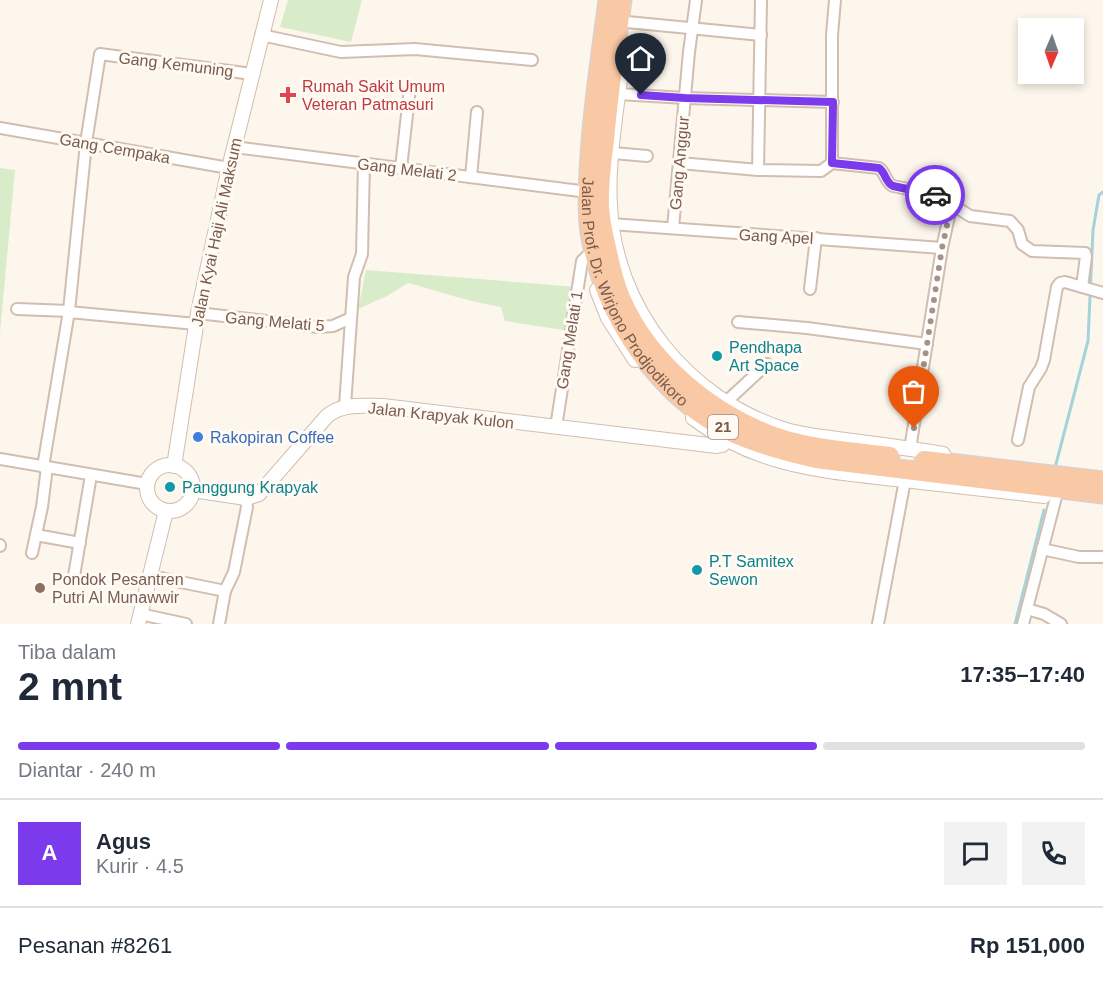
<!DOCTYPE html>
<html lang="id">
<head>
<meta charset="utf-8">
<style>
  body { margin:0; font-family:Arial,sans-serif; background:#f2f2f3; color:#1f2937; height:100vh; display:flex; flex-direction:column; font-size:22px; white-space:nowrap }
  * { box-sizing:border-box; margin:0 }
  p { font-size:20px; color:#747a83 }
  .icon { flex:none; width:33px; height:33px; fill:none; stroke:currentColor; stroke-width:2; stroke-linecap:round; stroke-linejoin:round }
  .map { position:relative; height:624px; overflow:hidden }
  .sheet { display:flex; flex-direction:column; background:#fff; flex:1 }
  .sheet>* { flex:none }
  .needle { width:39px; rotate:182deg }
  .controls { position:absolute; left:1018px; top:18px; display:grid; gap:12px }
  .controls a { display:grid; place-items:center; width:66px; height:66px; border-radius:0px; background:#fff; box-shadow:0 3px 9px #0003; font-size:30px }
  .pin { position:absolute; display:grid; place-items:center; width:51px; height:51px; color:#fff; margin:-62px -26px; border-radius:50% 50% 50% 0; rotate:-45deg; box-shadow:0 0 6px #0007 }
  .pin .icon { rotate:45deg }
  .courier { position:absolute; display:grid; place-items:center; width:60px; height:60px; margin:-30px; border:4px solid #7c3aed; border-radius:50%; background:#fff; color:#222; box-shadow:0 2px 8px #0007 }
  .headline em { font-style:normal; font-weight:800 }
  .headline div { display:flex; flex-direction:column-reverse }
  .headline { display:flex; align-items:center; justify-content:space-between; height:102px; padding:0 18px }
  h1 { font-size:39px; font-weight:800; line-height:45px }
  .bar { display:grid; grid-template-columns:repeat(4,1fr); gap:9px 6px; align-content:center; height:72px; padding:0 18px }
  .bar i { height:8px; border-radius:4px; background:#e0e1e3 }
  .bar .on { background:#7c3aed }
  .bar p { grid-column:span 4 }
  .line { display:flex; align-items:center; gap:15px; padding:0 18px; border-top:2px solid #e0e1e3 }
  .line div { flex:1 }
  .round { display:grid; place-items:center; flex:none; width:63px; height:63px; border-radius:0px; background:#f2f2f3 }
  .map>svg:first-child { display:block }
  .green { fill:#d8ecc9 }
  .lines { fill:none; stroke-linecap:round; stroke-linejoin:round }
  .stream { stroke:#a5d3da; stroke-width:3 }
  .minor-casing { stroke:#d1beb0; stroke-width:14 }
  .tertiary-casing { stroke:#d1beb0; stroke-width:16 }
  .trunk-casing { stroke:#dad1cd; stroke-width:21 }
  .minor { stroke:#fff; stroke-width:10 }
  .tertiary { stroke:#fff; stroke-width:14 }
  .trunk { stroke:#f9c8a4; stroke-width:18 }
  .done { stroke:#a89285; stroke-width:6; stroke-dasharray:0 10.8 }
  .route { stroke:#7c3aed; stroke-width:8 }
  .health-dot { fill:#e0444e; stroke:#fffaf3; stroke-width:2 }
  .culture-dot { fill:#0f9aa8; stroke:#fffaf3; stroke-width:2 }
  .shop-dot { fill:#3f7fe0; stroke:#fffaf3; stroke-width:2 }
  .education-dot { fill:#8d6e63; stroke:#fffaf3; stroke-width:2 }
  .labels { text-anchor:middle; stroke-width:6; stroke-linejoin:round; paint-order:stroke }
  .shield { fill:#fffaf3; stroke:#a28b7f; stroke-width:1.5 }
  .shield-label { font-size:15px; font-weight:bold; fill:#7a5c4d }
  .street-label { font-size:16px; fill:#7a5c4d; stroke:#fffaf3 }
  .health-label { font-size:16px; fill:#be3a42; stroke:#fffaf3; text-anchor:start }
  .culture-label { font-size:16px; fill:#0d838f; stroke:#fffaf3; text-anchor:start }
  .shop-label { font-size:16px; fill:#366cbe; stroke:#fffaf3; text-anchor:start }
  .education-label { font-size:16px; fill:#785e54; stroke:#fffaf3; text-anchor:start }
</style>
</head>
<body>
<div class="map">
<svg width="1103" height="624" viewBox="0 0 1103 624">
  <rect width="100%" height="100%" fill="#fdf6ec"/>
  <g class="green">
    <polygon points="288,0 362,0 351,42 280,27"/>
    <polygon points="0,168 15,170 0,333"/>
    <path d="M366 270 577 287 570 331 505 321 501 307C469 302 439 291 408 283L387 296 358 309Z"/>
  </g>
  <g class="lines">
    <g class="stream">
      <polyline points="1055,468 1088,341 1093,230 1099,195 1103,192"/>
      <polyline points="1015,624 1044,510"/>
    </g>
    <defs>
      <g id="minor">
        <path d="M761 0 758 170 821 171 832 163 879 168C886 173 885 182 893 186L938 195 970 216 1010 221 1018 230 1022 244 1032 251 1085 253 1086 256 1082 287"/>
        <polyline points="627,22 761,35"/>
        <polyline points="261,35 341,52 415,49 532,60"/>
        <polyline points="619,94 685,98 833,102"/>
        <polyline points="0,128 229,168"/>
        <polyline points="234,147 580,191"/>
        <polyline points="613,153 647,156"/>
        <polyline points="680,163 758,170"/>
        <polyline points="832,163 832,35 835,0"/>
        <polyline points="401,168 410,88"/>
        <polyline points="471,177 477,112"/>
        <polyline points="611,224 942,248"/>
        <polyline points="673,228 689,52 696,0"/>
        <polyline points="810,289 816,238"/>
        <polyline points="17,309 69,311"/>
        <polyline points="69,312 196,324"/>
        <polyline points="198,313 318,327 333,326 351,318"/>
        <polyline points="738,322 807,328 927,344"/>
        <polyline points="726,402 767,364"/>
        <polyline points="345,406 354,277 362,254 364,163"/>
        <polyline points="556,427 582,261 587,256"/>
        <polyline points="1018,440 1029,387 1041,368 1044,360 1057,287 1060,283 1065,282 1103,293"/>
        <polyline points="910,449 942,248 952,203"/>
        <polyline points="0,459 147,484"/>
        <polyline points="43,467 69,311 86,143 100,54 252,74"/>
        <polyline points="36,535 80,543"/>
        <polyline points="0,546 0,545"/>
        <polyline points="1042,549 1079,557 1103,557"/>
        <polyline points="32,553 42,507 47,467"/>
        <polyline points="74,576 91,475"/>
        <polyline points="151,576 225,591"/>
        <polyline points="1027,609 1044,614 1061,624"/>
        <polyline points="140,614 186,624"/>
        <polyline points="219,624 225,591 234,572 247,507 246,498"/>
        <polyline points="878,624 905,480"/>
        <polyline points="1023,624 1056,497"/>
      </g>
      <g id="tertiary">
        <path d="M623 56C618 102 607 159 610 205 614 308 688 400 786 430 808 436 831 438 853 441 883 445 913 449 943 454"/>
        <polyline points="597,290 608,318 635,360"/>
        <path d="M693 418C759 468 825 471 904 480 951 485 997 491 1044 496"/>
        <circle cx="170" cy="488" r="23"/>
        <polyline points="174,466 198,313 229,168 271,0"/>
        <path d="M193 490 246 498 259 494 327 416C344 403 362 406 383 406L717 446 722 445 726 441"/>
        <polyline points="138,624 166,511"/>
      </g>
      <g id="trunk">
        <path id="s1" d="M608 0C602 47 595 93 591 141 589 171 586 202 590 232 603 316 659 399 737 435 763 446 789 453 816 459L1103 494"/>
        <path d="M622 0C616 47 609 93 605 140 602 162 599 185 600 208 601 219 603 232 606 243 610 263 614 282 622 300 650 363 711 413 774 436 810 449 852 451 890 456"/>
        <polyline points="924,460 1103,481"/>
      </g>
    </defs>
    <use href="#minor" class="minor-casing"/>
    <use href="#tertiary" class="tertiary-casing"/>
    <use href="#trunk" class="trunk-casing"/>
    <use href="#minor" class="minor"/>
    <use href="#tertiary" class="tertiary"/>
    <use href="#trunk" class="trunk"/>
  </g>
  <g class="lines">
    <polyline class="done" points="914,428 942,248 952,203 935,195"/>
    <path class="route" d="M641 95 685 98 833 102 832 163 879 168C886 173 885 182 893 186L935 195"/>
  </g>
  <path class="health-dot" d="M285 86h6v6h6v6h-6v6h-6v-6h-6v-6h6z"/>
  <g class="culture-dot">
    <circle cx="717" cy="356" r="6"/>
    <circle cx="170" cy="487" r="6"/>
    <circle cx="697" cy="570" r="6"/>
  </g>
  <circle class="shop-dot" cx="198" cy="437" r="6"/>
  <circle class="education-dot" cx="40" cy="588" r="6"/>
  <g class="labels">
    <rect class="shield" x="708" y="415" width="30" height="24" rx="4.5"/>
    <g class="shield-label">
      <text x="723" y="432">21</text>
    </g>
    <g class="street-label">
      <text transform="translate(176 64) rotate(7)" y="6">Gang Kemuning</text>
      <text transform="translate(115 148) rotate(10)" y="6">Gang Cempaka</text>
      <text transform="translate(679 163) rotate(-85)" y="6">Gang Anggur</text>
      <text transform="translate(407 169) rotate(7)" y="6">Gang Melati 2</text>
      <text transform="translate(216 232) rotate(-78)" y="6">Jalan Kyai Haji Ali Maksum</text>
      <text transform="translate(776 236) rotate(3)" y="6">Gang Apel</text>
      <text dy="6" stroke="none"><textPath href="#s1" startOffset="306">Jalan Prof. Dr. Wirjono Prodjodikoro</textPath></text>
      <text transform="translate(275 321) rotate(5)" y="6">Gang Melati 5</text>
      <text transform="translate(569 340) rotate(-81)" y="6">Gang Melati 1</text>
      <text transform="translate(441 415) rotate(6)" y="6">Jalan Krapyak Kulon</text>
    </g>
    <g class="health-label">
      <text x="302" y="92">Rumah Sakit Umum<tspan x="302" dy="18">Veteran Patmasuri</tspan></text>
    </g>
    <g class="culture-label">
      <text x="729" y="353">Pendhapa<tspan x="729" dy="18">Art Space</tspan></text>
      <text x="182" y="493">Panggung Krapyak</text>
      <text x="709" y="567">P.T Samitex<tspan x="709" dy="18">Sewon</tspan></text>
    </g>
    <g class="shop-label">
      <text x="210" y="443">Rakopiran Coffee</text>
    </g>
    <g class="education-label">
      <text x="52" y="585">Pondok Pesantren<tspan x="52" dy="18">Putri Al Munawwir</tspan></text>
    </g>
  </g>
</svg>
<div class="controls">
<a><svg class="needle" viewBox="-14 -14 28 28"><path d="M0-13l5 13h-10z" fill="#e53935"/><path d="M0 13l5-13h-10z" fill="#747a83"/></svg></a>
</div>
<div class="pin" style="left:914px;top:428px;background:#ea580c"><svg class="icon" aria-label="bag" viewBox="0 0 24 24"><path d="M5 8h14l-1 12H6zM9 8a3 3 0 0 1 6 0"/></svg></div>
<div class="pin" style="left:641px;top:95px;background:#1f2937"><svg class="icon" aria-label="home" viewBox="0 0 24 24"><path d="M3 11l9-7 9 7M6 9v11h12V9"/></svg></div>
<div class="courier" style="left:935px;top:195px"><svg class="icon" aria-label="car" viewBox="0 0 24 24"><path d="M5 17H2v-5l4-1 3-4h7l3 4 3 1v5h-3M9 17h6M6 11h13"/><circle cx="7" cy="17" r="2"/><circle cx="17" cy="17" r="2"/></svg></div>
</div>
<section class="sheet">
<div class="headline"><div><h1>2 mnt</h1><p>Tiba dalam</p></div><em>17:35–17:40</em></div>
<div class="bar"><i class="on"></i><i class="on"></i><i class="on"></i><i></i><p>Diantar · 240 m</p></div>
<div class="line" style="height:108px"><b class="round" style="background:#7c3aed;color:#fff">A</b><div><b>Agus</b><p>Kurir · 4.5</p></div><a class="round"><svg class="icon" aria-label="chat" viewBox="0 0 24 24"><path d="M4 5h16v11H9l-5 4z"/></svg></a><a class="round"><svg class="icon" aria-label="phone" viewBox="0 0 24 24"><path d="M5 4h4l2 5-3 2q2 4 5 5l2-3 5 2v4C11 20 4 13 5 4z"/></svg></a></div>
<div class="line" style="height:78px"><div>Pesanan #8261</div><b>Rp 151,000</b></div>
</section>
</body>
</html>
